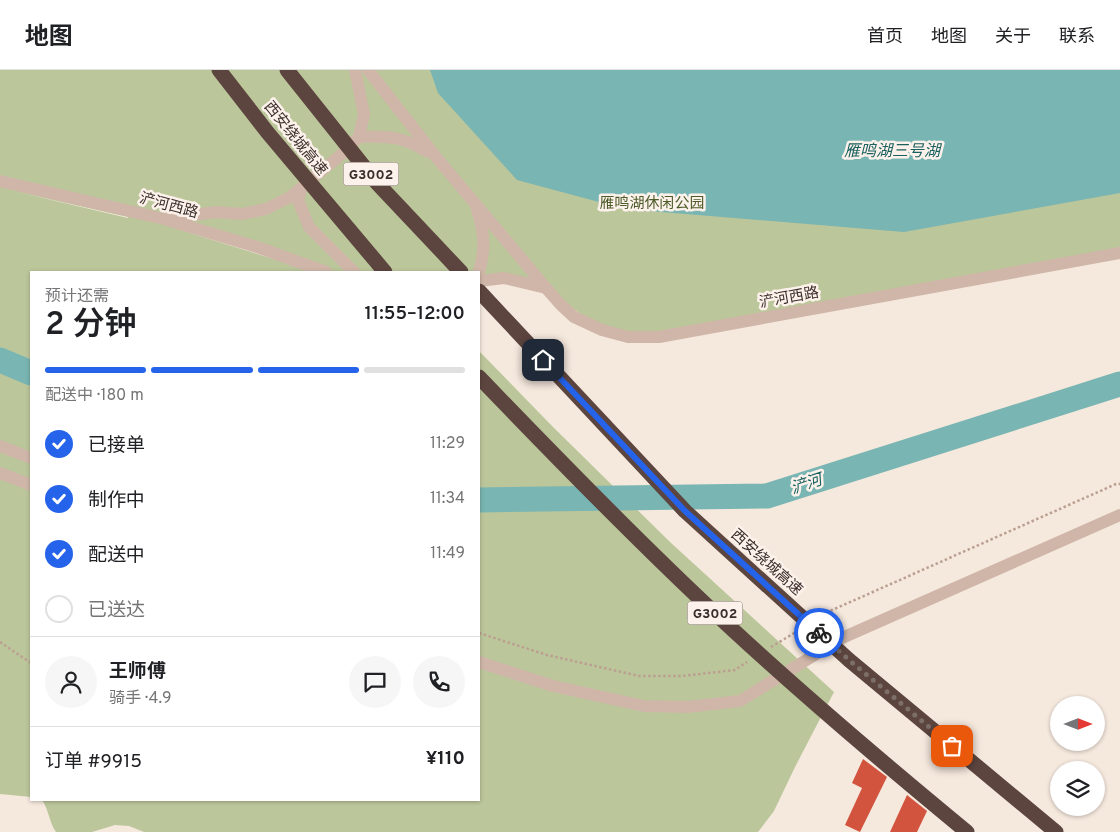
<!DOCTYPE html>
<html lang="zh">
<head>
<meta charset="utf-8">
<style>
  body { margin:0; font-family:Overpass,"Noto Sans SC",sans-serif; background:#f6f6f6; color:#202124; height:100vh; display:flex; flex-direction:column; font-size:19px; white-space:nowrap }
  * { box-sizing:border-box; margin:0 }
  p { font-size:16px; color:#757577 }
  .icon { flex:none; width:28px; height:28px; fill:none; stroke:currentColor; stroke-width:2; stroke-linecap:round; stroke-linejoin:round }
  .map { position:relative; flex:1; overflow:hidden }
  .details { position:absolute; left:30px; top:201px; width:450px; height:530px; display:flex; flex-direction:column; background:#fff; border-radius:0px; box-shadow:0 1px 4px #0004 }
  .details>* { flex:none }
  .needle { width:32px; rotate:90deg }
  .controls { position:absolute; left:1050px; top:626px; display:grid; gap:10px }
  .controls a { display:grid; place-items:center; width:55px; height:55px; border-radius:50%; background:#fff; box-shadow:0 1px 4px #0004; font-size:25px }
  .pin { position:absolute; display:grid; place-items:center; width:42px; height:42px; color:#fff; margin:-21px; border-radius:10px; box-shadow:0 2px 8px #0006 }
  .courier { position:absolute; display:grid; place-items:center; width:50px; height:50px; margin:-25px; border:4px solid #2563eb; border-radius:50%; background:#fff; color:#222; box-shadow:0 1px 6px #0007 }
  .summary em { font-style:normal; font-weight:600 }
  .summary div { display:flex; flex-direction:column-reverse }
  .summary { display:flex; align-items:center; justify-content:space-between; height:85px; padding:0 15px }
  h1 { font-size:32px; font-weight:600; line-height:38px }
  .bar { display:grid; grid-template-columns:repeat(4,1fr); gap:8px 5px; align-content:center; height:60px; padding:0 15px }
  .bar i { height:6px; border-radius:4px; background:#e0e0e0 }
  .bar .on { background:#2563eb }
  .bar p { grid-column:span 4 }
  .line { display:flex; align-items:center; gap:12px; padding:0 15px; border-top:1px solid #e0e0e0 }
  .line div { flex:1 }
  .round { display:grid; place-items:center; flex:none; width:52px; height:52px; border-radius:26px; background:#f6f6f6 }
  ol { padding:0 15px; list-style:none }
  li { display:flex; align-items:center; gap:15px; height:55px }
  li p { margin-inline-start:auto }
  li .icon { padding:5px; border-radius:50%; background:#2563eb; color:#fff; stroke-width:4 }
  li:last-child { color:#757577 }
  li i { width:28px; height:28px; border:2px solid #e0e0e0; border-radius:50% }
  header { display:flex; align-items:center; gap:30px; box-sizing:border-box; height:70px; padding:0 25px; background:#fff; border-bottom:1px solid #e0e0e0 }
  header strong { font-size:24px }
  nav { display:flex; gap:28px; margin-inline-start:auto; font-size:18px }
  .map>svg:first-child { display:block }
  .green { fill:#bcc69b; fill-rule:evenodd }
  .water { fill:#79b5b2 }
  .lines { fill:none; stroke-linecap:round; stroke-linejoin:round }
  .river { stroke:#79b5b2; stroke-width:25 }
  .building { fill:#d2543e }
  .path { stroke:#bb9f91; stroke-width:2.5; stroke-dasharray:2.5 2.5; stroke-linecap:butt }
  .minor { stroke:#cfb6a8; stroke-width:12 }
  .highway-bridge { stroke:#5d453f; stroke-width:15 }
  .done { stroke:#7c6e68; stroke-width:5; stroke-dasharray:0 9 }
  .route { stroke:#2563eb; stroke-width:6 }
  .labels { text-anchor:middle; stroke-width:5; stroke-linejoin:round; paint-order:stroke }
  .shield { fill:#fcf2eb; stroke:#756863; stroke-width:1 }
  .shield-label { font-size:14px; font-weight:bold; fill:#3b2d29 }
  .street-label { font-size:15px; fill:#3b2d29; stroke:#fcf2eb }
  .park-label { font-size:15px; fill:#4e5c2a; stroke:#fcf2eb }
  .water-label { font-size:16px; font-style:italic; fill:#19615f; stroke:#fcf2eb }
</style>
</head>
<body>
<header>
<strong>地图</strong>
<nav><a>首页</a><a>地图</a><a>关于</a><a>联系</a></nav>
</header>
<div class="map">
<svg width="1120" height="762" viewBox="0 0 1120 762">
  <rect width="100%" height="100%" fill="#f5e8dd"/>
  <g class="green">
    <path d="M0 0H1120V183L659 267 602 260 546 218 479 211V202H326L174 158 315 202H31V727L0 724ZM13 121 128 147V148Z"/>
    <path d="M479 281 553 357 670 472 834 622 795 697 774 741 758 762H144L129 756 115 755 92 762H56C49 752 49 740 42 730H479Z"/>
  </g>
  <polygon class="water" points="430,0 1120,0 1120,123 904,162 625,139 517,110 438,23"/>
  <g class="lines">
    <g class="river">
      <polyline points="0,290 31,303"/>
      <polyline points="479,430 767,426 1120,314"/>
    </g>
  </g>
  <g class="building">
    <polygon points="863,689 887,707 860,762 845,755 862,718 852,713"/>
    <polygon points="907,725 927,741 917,762 890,762"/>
  </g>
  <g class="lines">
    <g class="path">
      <polyline points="822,546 830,541 1116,414 1120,414"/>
      <polyline points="479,563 547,585 639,606 682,606 735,600 747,592"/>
      <polyline points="0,572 31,593"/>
      <polyline points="771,577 796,562"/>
    </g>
    <g class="minor">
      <polyline points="368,0 436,87 546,218"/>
      <path d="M359 67C388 66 402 66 428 82"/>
      <polyline points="0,111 164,149 257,177 326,202"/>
      <polyline points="302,117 298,130 309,157 354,202"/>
      <path d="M477 139C484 163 486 178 479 202"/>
      <polyline points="169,148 217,142 242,144 266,139 290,127 342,84 359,67 364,44 355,0"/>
      <polyline points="479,211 504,208 546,218 561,235 574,247 602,260 628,267 659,267 1120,183"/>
      <polyline points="0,376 31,388"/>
      <polyline points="0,403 31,415"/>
      <polyline points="479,592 553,616 644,636 687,637 740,631 842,568 1120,445"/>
    </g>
    <g class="highway-bridge">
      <polyline points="219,0 268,63 385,202"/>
      <polyline points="287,0 377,113 461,202"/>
      <polyline points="479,221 685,441 849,590 1056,762"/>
      <path d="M479 307C551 382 624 457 700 529 785 610 876 687 967 762"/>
    </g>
  </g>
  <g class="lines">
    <polyline class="done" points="819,563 849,590 952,676"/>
    <polyline class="route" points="543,290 685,441 819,563"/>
  </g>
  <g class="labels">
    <g class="shield">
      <rect x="343.5" y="92.5" width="55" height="23" rx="4"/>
      <rect x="687.5" y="531.5" width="55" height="23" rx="4"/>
    </g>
    <g class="shield-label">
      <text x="371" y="109">G3002</text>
      <text x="715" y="548">G3002</text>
    </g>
    <g class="street-label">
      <text transform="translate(296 68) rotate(51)" y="5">西安绕城高速</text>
      <text transform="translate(169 135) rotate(15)" y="5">浐河西路</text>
      <text transform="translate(789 227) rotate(-10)" y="5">浐河西路</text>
      <text transform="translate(767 492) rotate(42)" y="5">西安绕城高速</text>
    </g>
    <g class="park-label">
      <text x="652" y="138">雁鸣湖休闲公园</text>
    </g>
    <g class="water-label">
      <text x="892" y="86">雁鸣湖三号湖</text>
      <text transform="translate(806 413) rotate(-18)" y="6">浐河</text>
    </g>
  </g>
</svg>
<div class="controls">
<a><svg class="needle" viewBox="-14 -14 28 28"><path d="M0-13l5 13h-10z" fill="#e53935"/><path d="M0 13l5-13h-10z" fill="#757577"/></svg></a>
<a><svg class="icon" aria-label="layers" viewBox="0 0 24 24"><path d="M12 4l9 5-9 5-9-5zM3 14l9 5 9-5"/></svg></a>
</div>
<div class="pin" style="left:952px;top:676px;background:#ea580c"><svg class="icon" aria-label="bag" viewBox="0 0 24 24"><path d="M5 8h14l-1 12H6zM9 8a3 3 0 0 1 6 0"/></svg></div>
<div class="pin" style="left:543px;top:290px;background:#1f2937"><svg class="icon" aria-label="home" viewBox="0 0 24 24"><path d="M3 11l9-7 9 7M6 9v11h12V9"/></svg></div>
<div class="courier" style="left:819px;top:563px"><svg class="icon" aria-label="bike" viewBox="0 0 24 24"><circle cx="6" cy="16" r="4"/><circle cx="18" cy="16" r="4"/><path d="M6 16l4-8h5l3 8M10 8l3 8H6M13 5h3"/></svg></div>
<section class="details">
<div class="summary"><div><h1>2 分钟</h1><p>预计还需</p></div><em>11:55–12:00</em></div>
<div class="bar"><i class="on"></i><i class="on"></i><i class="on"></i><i></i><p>配送中 · 180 m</p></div>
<ol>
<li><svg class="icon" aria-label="check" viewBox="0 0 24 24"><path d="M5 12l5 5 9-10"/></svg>已接单<p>11:29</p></li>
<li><svg class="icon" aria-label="check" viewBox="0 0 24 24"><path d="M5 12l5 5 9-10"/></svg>制作中<p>11:34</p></li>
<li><svg class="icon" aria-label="check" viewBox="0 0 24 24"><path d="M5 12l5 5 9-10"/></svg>配送中<p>11:49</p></li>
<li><i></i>已送达</li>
</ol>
<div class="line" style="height:90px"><a class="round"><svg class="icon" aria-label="person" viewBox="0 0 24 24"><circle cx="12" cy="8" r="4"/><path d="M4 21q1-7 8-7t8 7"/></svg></a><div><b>王师傅</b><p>骑手 · 4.9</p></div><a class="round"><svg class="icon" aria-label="chat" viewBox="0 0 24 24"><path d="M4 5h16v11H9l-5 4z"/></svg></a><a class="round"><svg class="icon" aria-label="phone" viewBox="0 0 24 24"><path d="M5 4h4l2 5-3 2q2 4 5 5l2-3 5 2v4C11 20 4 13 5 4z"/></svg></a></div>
<div class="line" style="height:65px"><div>订单 #9915</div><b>¥110</b></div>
</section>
</div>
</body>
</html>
